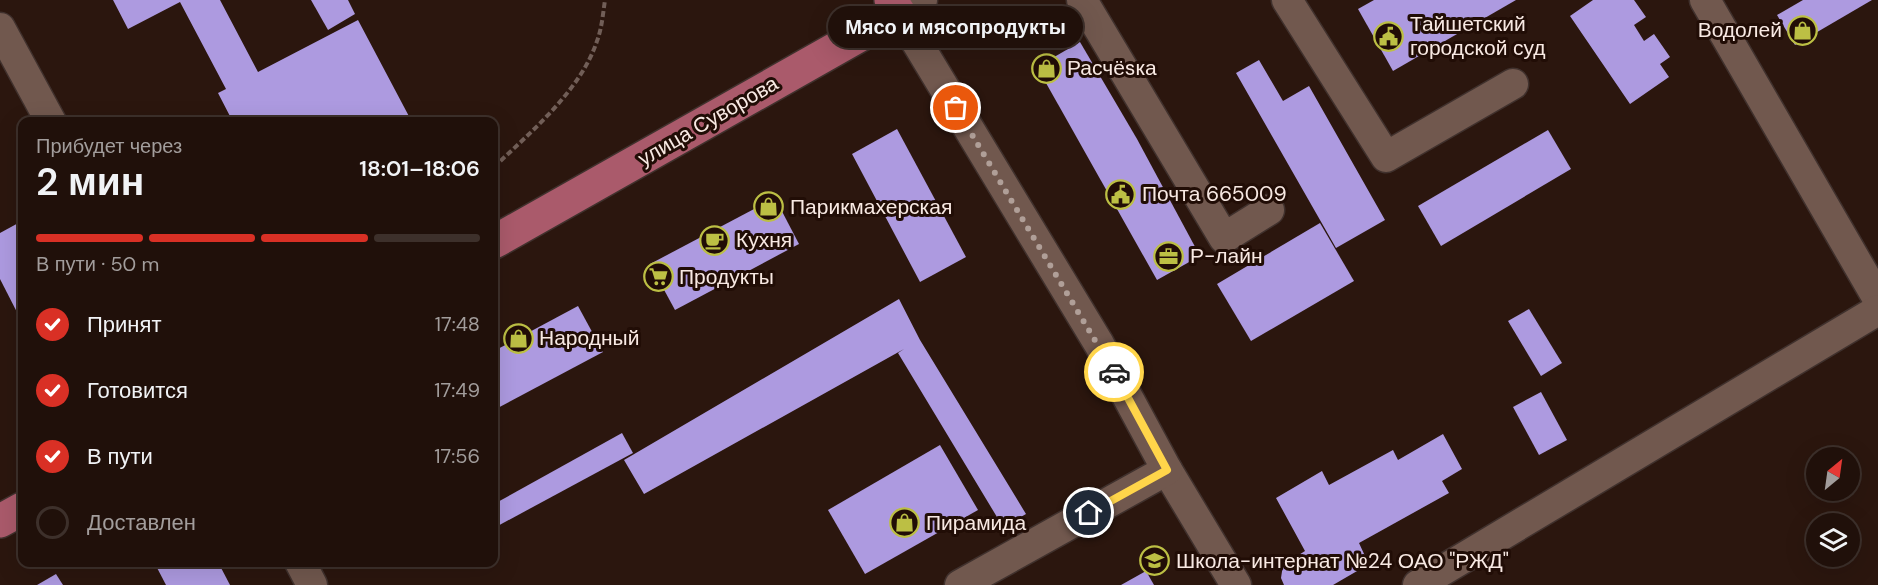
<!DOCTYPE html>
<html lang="ru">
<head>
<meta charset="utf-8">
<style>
  body { margin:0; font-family:"DM Sans",sans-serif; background:#281913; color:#f1f3f6; height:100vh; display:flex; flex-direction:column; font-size:22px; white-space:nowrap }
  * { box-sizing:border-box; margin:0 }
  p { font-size:20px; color:#a29d9c }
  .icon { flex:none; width:33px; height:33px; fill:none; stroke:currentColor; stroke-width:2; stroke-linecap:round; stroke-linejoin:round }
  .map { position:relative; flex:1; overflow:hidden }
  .side { position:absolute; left:18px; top:117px; width:480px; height:450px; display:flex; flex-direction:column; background:#20100a; border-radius:12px; box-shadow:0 6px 24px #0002,0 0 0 2px #3d302b }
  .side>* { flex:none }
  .needle { width:39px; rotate:29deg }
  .buttons { position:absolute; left:1806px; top:447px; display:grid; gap:12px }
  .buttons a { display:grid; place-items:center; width:54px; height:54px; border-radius:50%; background:#20100a; box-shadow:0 6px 24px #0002,0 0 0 2px #3d302b; font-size:30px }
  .pin { position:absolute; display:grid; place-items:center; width:51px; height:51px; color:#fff; margin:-26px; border:3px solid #fff; border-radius:50%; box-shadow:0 2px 6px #0007 }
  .courier { position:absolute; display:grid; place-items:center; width:60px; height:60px; margin:-30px; border:4px solid #ffd54a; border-radius:50%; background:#fff; color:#222; box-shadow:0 2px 8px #0007 }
  .bubble { position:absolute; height:42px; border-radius:21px; background:#20100a; box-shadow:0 6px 24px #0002,0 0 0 2px #3d302b; font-size:20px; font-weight:600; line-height:42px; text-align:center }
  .headline em { font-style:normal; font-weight:600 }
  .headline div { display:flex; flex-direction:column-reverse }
  .headline { display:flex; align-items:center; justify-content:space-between; height:102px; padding:0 18px }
  h1 { font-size:39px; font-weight:600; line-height:45px }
  .bar { display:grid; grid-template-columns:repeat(4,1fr); gap:9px 6px; align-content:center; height:72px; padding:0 18px }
  .bar i { height:8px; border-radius:4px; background:#3d302b }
  .bar .on { background:#d93025 }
  .bar p { grid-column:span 4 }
  ol { padding:0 18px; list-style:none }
  li { display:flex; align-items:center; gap:18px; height:66px }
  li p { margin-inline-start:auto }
  li .icon { padding:6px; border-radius:50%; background:#d93025; color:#fff; stroke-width:4 }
  li:last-child { color:#a29d9c }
  li i { width:33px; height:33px; border:3px solid #3d302b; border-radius:50% }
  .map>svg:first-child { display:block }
  .building { fill:#ad9ae0 }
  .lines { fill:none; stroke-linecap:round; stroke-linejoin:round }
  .minor-casing { stroke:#40312d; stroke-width:33 }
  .major-casing { stroke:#40312d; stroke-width:36 }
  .path { stroke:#715e57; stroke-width:4; stroke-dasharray:6 3; stroke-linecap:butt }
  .minor { stroke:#71584e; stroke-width:30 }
  .major { stroke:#aa5a6b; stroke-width:33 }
  .done { stroke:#b09f98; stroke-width:6; stroke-dasharray:0 10.8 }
  .route { stroke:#ffd54a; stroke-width:8 }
  .labels { text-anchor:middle; stroke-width:6; stroke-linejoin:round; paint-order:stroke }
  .poi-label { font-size:21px; fill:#f8e9e3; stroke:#210d06; text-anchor:start }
  .street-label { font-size:21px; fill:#f8e9e3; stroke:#210d06 }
</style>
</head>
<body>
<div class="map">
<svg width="1878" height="585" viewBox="0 0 1878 585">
  <rect width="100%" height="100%" fill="#2b160e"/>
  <g class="building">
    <polygon points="113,0 220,0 258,72 358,20 412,122 233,122 218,93 226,89 180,2 128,29"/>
    <polygon points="311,0 348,0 355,14 328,30"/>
    <polygon points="1374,0 1516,0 1393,71 1358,9"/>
    <polygon points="1593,0 1634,0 1646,17 1634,25 1644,41 1654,34 1670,57 1660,64 1669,77 1630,104 1570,16"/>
    <polygon points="1803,0 1872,0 1795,45 1777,15"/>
    <polygon points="1080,42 1137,139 1200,256 1157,280 1037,67"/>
    <polygon points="1259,60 1283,101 1309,86 1385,220 1336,248 1236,73"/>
    <polygon points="897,129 966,257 920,282 852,154"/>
    <polygon points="1548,130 1571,169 1441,246 1418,206"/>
    <polygon points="775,198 799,244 675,310 650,264"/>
    <polygon points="22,221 22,322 0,279 0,233"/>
    <polygon points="1320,223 1354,281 1251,341 1217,284"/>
    <polygon points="899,299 920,340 1026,514 1003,527 898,353 904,349 644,494 624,460"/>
    <polygon points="578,306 603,352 494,410 494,351"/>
    <polygon points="1529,309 1562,363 1541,376 1508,321"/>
    <polygon points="1541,392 1567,440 1539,455 1513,407"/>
    <polygon points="622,433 633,453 494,528 494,504"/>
    <polygon points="1443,434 1462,469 1442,481 1449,493 1359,543 1365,556 1360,560 1364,567 1333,585 1284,585 1281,578 1283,565 1305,551 1276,498 1322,471 1329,485 1393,450 1398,460"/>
    <polygon points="940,445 978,510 865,574 828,510"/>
    <polygon points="154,562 218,562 230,585 166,585"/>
    <polygon points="1146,571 1154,585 1121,585"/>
    <polygon points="56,574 63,585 37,585"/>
  </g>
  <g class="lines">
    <defs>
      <g id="minor">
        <polyline points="922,0 899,13 1099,344 1167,470 1236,585"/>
        <polyline points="1082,0 1224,238 1269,210"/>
        <polyline points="1287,0 1386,157 1513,84"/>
        <polyline points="1705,0 1878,299"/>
        <polyline points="0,28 51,122"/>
        <polyline points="300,562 312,585"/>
        <polyline points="960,585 1167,470"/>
        <polyline points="1418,585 1878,310"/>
      </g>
      <g id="major">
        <polyline points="494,242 899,13 891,0"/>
        <polyline points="0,521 22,509"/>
      </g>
    </defs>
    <use href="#minor" class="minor-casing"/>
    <use href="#major" class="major-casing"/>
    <path class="path" d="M494 167C531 132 581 90 597 41 602 28 603 13 605 0"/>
    <use href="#minor" class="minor"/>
    <use href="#major" class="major"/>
  </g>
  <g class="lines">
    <polyline class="done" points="956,108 1114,372"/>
    <polyline class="route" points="1089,513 1167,470 1114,372"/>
  </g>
  <defs>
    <symbol id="shop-ring" viewBox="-11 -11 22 22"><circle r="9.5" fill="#210d06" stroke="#bcbf44" stroke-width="1.5"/><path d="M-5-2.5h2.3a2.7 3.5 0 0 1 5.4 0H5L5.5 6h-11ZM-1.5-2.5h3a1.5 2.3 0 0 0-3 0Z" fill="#bcbf44"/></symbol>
    <symbol id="civic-ring" viewBox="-11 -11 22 22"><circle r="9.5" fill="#210d06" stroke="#bcbf44" stroke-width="1.5"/><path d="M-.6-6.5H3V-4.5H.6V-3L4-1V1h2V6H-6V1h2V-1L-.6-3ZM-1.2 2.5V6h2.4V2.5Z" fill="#bcbf44"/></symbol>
    <symbol id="cafe-ring" viewBox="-11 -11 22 22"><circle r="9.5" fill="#210d06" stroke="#bcbf44" stroke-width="1.5"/><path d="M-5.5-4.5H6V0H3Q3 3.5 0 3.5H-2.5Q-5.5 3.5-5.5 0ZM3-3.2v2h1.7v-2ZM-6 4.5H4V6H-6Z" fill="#bcbf44"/></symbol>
    <symbol id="office-ring" viewBox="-11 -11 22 22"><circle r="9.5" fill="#210d06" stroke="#bcbf44" stroke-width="1.5"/><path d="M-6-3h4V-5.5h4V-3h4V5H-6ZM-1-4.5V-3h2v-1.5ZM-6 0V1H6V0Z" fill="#bcbf44"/></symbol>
    <symbol id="supermarket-ring" viewBox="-11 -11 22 22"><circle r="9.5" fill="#210d06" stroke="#bcbf44" stroke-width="1.5"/><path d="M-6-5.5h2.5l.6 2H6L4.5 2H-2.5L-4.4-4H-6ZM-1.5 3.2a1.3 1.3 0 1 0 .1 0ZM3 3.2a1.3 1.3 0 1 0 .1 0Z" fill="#bcbf44"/></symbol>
    <symbol id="school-ring" viewBox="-11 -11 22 22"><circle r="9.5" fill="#210d06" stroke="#bcbf44" stroke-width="1.5"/><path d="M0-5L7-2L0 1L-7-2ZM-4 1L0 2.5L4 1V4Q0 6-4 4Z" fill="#bcbf44"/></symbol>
  </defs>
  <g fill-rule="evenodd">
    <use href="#shop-ring" x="1786" y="14" width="33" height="33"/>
    <use href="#civic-ring" x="1372" y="20" width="33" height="33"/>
    <use href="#shop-ring" x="1030" y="52" width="33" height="33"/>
    <use href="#civic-ring" x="1104" y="178" width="33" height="33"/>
    <use href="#shop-ring" x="752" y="190" width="33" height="33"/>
    <use href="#cafe-ring" x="698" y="224" width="33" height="33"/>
    <use href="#office-ring" x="1152" y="240" width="33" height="33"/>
    <use href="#supermarket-ring" x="642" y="260" width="33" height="33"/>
    <use href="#shop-ring" x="502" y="322" width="33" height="33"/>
    <use href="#shop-ring" x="888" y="506" width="33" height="33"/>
    <use href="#school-ring" x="1138" y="544" width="33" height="33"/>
  </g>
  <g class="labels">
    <g class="poi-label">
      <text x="1410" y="31">Тайшетский<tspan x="1410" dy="24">городской суд</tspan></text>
      <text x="1782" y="37" text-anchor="end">Водолей</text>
      <text x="1067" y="75">Расчёsка</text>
      <text x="1142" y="201">Почта 665009</text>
      <text x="790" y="214">Парикмахерская</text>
      <text x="736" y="247">Кухня</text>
      <text x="1190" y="263">Р-лайн</text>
      <text x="679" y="284">Продукты</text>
      <text x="539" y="345">Народный</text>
      <text x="926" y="530">Пирамида</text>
      <text x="1176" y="568">Школа-интернат №24 ОАО "РЖД"</text>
    </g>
    <g class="street-label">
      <text transform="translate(708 121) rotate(-30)" y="7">улица Суворова</text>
    </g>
  </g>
</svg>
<div class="buttons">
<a><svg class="needle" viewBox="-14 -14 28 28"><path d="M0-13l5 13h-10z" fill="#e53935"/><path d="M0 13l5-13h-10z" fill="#a29d9c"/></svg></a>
<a><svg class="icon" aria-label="layers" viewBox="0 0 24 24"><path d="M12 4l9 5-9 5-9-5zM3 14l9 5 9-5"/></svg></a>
</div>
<div class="pin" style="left:956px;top:108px;background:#ea580c"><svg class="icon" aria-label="bag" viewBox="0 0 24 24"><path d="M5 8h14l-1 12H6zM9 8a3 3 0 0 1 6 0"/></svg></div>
<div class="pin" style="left:1089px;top:513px;background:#1f2937"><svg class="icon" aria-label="home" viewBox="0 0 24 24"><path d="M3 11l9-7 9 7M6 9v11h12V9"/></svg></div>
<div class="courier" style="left:1114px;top:372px"><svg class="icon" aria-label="car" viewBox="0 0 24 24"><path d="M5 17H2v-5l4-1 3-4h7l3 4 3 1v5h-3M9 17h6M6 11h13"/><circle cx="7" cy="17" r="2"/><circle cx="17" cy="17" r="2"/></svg></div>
<div class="bubble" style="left:828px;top:6px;width:255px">Мясо и мясопродукты</div>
<section class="side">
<div class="headline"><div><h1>2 мин</h1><p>Прибудет через</p></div><em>18:01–18:06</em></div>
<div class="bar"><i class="on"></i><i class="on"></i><i class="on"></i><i></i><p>В пути · 50 m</p></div>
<ol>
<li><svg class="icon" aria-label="check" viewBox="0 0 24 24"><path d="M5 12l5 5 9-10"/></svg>Принят<p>17:48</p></li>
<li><svg class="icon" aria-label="check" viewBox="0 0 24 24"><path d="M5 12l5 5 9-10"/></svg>Готовится<p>17:49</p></li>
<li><svg class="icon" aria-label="check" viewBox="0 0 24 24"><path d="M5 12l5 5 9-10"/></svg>В пути<p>17:56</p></li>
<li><i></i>Доставлен</li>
</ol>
</section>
</div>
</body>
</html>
